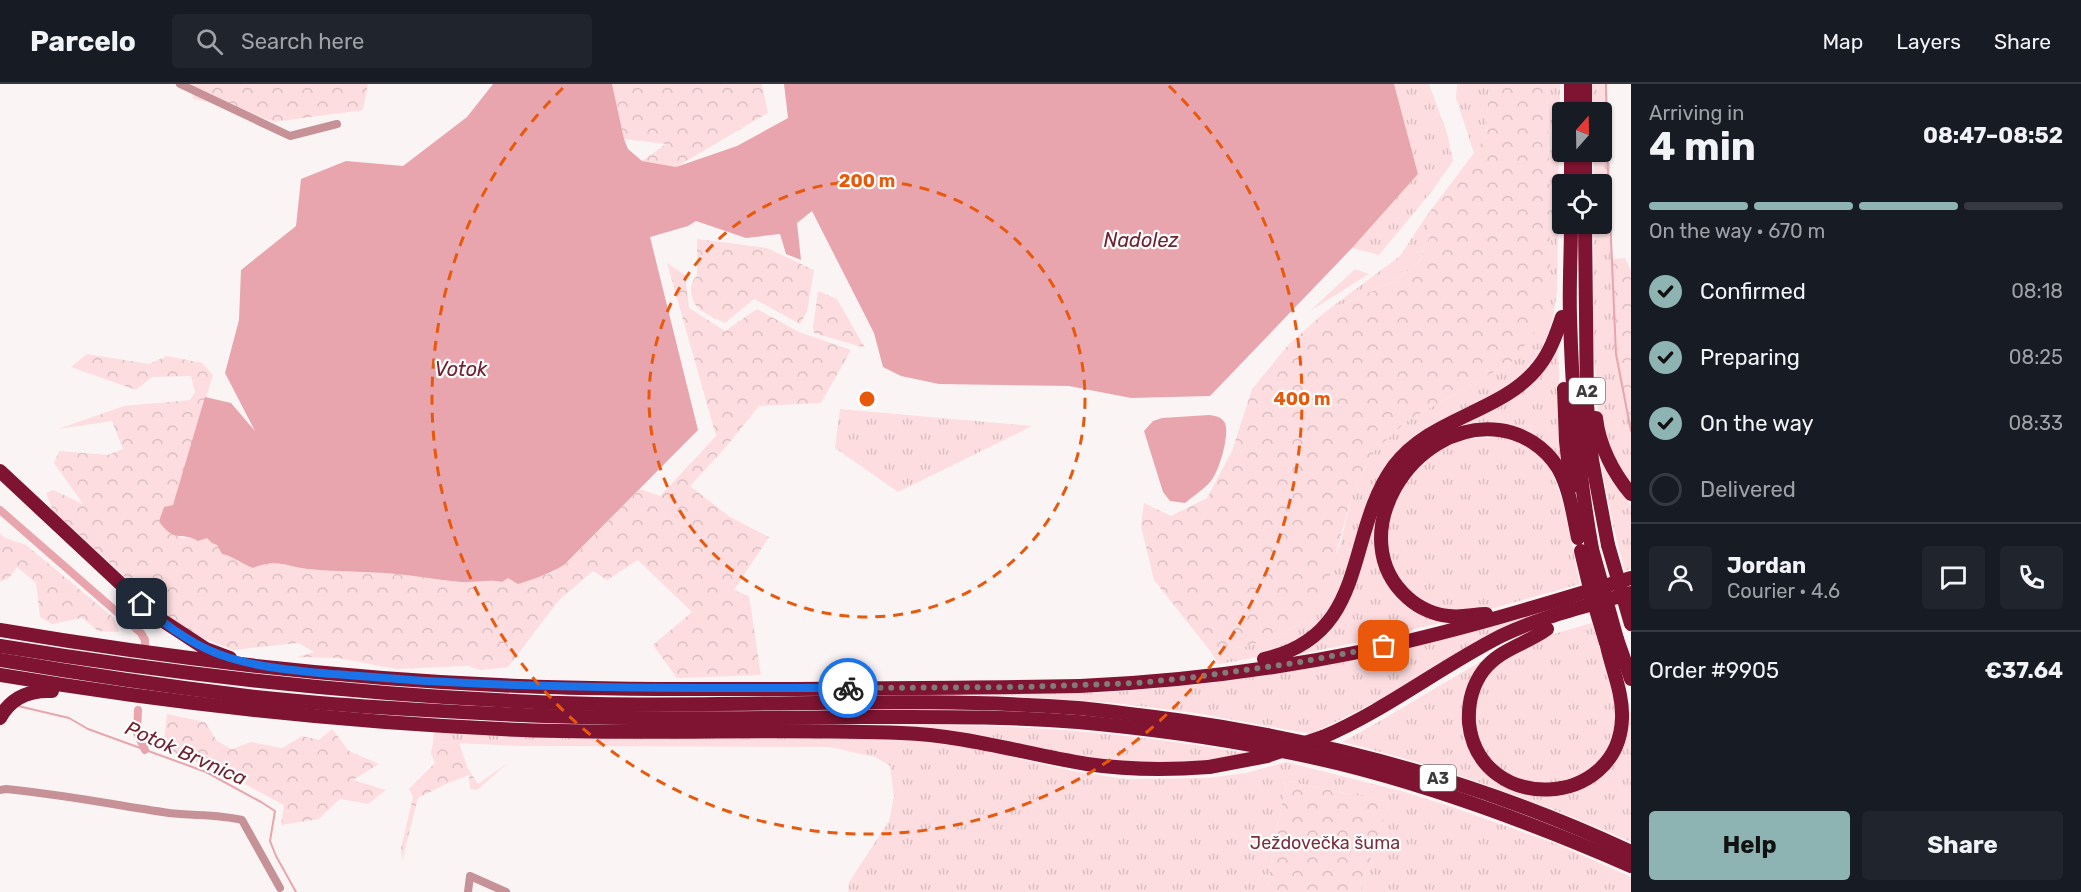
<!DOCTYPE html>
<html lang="en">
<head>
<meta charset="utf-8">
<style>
  body { margin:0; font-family:Rubik,sans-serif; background:#20242c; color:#f1f3f6; height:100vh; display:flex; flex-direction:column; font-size:22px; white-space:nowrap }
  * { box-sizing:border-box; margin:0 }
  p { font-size:20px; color:#9ea1a6 }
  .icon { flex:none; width:33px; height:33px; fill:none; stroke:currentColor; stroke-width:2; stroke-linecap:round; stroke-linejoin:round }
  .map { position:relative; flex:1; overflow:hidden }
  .drawer { display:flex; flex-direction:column; background:#171b24; width:450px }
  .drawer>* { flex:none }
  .needle { width:39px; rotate:20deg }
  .controls { position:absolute; left:1552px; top:18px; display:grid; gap:12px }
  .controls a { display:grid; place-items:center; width:60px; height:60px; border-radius:6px; background:#171b24; box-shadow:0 2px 4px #0004; font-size:30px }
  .pin { position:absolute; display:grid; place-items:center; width:51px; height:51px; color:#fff; margin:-26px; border-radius:12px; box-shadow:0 3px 9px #0006 }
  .courier { position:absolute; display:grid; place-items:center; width:60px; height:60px; margin:-30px; border:4px solid #1a73e8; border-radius:50%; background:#fff; color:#222; box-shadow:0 2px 8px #0007 }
  .head em { font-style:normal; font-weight:700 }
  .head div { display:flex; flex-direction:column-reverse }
  .head { display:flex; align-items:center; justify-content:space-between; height:102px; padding:0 18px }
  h1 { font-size:39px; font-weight:700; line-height:45px }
  .bar { display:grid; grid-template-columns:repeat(4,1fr); gap:9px 6px; align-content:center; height:72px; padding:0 18px }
  .bar i { height:8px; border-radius:4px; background:#363941 }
  .bar .on { background:#8eb3b3 }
  .bar p { grid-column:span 4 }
  .line { display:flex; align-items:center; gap:15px; padding:0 18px; border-top:2px solid #363941 }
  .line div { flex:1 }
  .round { display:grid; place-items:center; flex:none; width:63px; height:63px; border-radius:6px; background:#20242c }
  ol { padding:0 18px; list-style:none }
  li { display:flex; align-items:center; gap:18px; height:66px }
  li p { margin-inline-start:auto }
  li .icon { padding:6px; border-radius:50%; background:#8eb3b3; color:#111; stroke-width:4 }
  li:last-child { color:#9ea1a6 }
  li i { width:33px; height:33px; border:3px solid #363941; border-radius:50% }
  .button { display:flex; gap:12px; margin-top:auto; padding:12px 18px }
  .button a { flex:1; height:69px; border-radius:6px; background:#8eb3b3; color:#111; font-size:24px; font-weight:700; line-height:69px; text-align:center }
  .button a+a { background:#20242c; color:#f1f3f6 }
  header { display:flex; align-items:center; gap:36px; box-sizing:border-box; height:84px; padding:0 30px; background:#171b24; border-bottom:2px solid #363941 }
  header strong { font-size:28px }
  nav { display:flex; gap:33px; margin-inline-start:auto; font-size:21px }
  .search { width:420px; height:54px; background:#20242c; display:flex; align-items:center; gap:15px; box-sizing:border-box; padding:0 21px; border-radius:6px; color:#9ea1a6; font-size:22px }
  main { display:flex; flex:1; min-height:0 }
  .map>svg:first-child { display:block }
  .grass { fill:url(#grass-tufts) }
  .forest { fill:url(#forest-crowns) }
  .water { fill:#e8a5ad }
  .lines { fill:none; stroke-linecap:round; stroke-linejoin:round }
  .stream { stroke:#e8a5ad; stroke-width:2 }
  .canal { stroke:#e8a5ad; stroke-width:8 }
  .street { stroke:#c69298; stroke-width:8 }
  .highway { stroke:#7e1332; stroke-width:14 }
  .highway-bridge { stroke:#7e1332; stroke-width:14 }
  .done { stroke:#807c7c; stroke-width:6; stroke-dasharray:0 10.8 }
  .route { stroke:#1a73e8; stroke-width:8 }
  .ring { fill:none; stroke:#e8590c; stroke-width:3; stroke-dasharray:10 8 }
  .labels { text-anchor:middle; stroke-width:4.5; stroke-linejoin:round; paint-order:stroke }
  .shield { fill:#fff; stroke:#777676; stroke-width:1.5 }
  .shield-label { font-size:16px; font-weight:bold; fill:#3d3b3b }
  .park-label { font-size:18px; fill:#7d2e3e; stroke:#fff }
  .water-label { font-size:20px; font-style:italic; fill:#712333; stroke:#fff }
  .centre { fill:#e8590c; stroke:#fff; stroke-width:3 }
  .ring-label { font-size:18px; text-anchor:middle; font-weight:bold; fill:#e8590c; stroke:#fff; stroke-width:4.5; stroke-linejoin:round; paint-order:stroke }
</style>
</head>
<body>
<header>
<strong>Parcelo</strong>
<div class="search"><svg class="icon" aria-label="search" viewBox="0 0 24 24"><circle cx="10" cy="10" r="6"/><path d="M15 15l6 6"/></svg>Search here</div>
<nav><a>Map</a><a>Layers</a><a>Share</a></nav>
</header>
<main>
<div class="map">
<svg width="1631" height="808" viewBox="0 0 1631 808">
  <defs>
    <pattern id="grass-tufts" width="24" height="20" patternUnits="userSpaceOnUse" patternTransform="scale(1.5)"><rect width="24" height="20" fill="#fddde0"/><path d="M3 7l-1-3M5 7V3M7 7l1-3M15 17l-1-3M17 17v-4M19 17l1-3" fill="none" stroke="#dabfc1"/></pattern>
    <pattern id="forest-crowns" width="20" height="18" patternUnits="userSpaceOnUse" patternTransform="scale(1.5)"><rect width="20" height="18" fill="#fddde0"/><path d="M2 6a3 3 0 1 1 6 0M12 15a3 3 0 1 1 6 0" fill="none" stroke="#dabfc1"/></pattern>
  </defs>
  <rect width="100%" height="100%" fill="#fbf4f5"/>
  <g class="grass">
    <polygon points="1394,0 1429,0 1447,49 1453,77 1432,107 1379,171 1352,164 1418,90"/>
    <polygon points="1457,0 1489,0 1486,53 1474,69 1456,14"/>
    <polygon points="1547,0 1560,0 1557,208 1553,233 1547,253 1537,272 1523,289 1503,305 1404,362 1346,494 1324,535 1308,550 1268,571 1219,580 1211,568 1247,562 1279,552 1306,536 1340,461 1352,411 1372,369 1407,337 1513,277 1551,175"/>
    <polygon points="1592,0 1607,0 1614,216 1617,256 1631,338 1631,404 1616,383 1600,339 1597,319 1593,252 1594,140 1602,140 1602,100 1594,100 1593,68 1602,68 1602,28 1592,28"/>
    <polygon points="1425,134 1430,152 1419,178 1393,198 1325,228 1400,172"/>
    <polygon points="1355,185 1369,190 1310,227"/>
    <path d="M1558 254 1560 338 1565 391C1560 384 1555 373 1547 365 1513 332 1461 336 1424 362 1412 371 1402 388 1392 394 1424 347 1480 340 1522 306 1543 290 1546 273 1558 254Z"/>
    <polygon points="840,325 1032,342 898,408 835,364"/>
    <path d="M1502 353C1520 358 1538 366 1548 382 1564 407 1573 469 1580 500L1490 525 1469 527 1441 525 1428 521 1416 514 1399 496 1387 466 1390 433 1402 400 1430 370 1463 355Z"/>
    <polygon points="1600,375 1613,399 1631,421 1631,485 1625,487 1613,441"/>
    <polygon points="1386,410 1388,499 1401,515 1444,538 1364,557 1291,572 1318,556"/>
    <polygon points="1560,522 1490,550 1378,617 1311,650 1196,629 1115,619 1014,612 962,611 1115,608 1210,599 1288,587"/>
    <polygon points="1592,539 1607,586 1616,622 1616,638 1613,650 1605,668 1597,681 1564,700 1527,700 1491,679 1476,651 1474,623 1482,598 1497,578 1543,553"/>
    <path d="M1499 568 1469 603 1477 677 1498 698 1509 704 1534 712 1566 710 1582 704 1608 682 1624 613 1631 629V758C1537 717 1441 682 1342 658 1396 630 1445 596 1499 568Z"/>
    <path d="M147 608C312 629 479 641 646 642 785 643 924 636 1063 646 1126 651 1189 659 1251 670 1205 679 1158 682 1112 677 1042 670 974 648 903 645 840 643 777 645 713 645 650 645 587 644 524 642 398 638 272 625 146 609Z"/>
    <polygon points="434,648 617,654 857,654 930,657 975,664 1072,687 1126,695 1208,694 1246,689 1286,678 1401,707 1446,721 1557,760 1631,793 1631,808 1360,808 1389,718 1286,697 1267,802 1256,808 848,808 849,798 889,737 894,713 890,682 875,673 830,663 524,662 433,658"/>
  </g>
  <g class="forest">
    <polygon points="191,0 368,0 363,26 274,38 231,22 193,15"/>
    <polygon points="612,0 762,0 768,29 676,83 642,77 666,60 624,55"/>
    <polygon points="1489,0 1547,0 1551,175 1542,238 1513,277 1407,337 1372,369 1352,411 1326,506 1306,536 1279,552 1247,562 1211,568 1154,496 1141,442 1144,419 1171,432 1207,414 1232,367 1252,305 1289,260 1325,228 1393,198 1419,178 1430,152 1425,134 1486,53"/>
    <path d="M697 155 767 164 814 186 807 228 800 240 754 215 725 239C717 235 704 230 698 224 690 216 688 199 697 192Z"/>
    <path d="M1625 174 1631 186V338C1615 286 1614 229 1612 175Z"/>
    <path d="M667 179 685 191 689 224 725 247 757 225 799 248 851 266 821 319 759 322 725 364 690 402 730 433 769 453 734 506 749 512 761 591 677 594 653 561 692 528 638 476 607 496 593 487 559 516 508 583 481 586 467 582 396 585 338 574 296 573 314 568 298 559 233 566 195 551 168 532 53 427 46 409 53 406 83 420 54 379 59 367 108 371 123 365 112 337 58 345 124 322 190 316 195 308 191 292 152 293 136 306 71 283 87 270 149 280 167 272 202 279 213 291 173 422 164 423 159 437 182 454H207L212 459 217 461 222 470C233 472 242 479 253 484 276 474 285 482 307 485 337 488 366 487 396 490 417 492 439 496 461 498 475 499 488 495 502 498L507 494 528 497 536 493 549 490 564 481 640 405 660 412 716 352Z"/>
    <polygon points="818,207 837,215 865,264 814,249 813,243"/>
    <polygon points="0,448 3,453 26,461 114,534 119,548 98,547 82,534 52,540 40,533 36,499 17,483 9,494 0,498"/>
    <polygon points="167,630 205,638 217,657 232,665 251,658 282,664 302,652 319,656 332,645 349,667 379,680 353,696 386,706 368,720 340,715 319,735 281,741 284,721 226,690 163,664"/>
    <polygon points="433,658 459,659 468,685 478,700 509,678 477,706 470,705 469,691 448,699 418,714 402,777 401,764 413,713 409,705 435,679 431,670"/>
    <polygon points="1286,697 1389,718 1360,808 1256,808 1267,802"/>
  </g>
  <g class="water">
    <path d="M493 0H612L624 55 628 65 642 77 676 83 737 62 788 34 784 0H1394L1418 90 1352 164 1210 312 1131 314 1069 302 939 300 901 292 883 283 874 249 812 127 797 139 801 176 786 170 780 150 746 154 696 137 688 142 650 153 698 346 564 481C549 490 534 495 518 500L508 494 502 498C488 495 475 499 461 498 439 496 417 492 396 490 367 487 337 488 308 485 286 482 276 474 253 484 242 480 233 472 222 470L217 461 212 459 207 454 198 457C183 447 174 460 159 437L164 423 173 421 205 313 231 319 255 347 225 289 239 236 241 186 296 142 301 95 346 77 403 82 467 33Z"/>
    <path d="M1209 331C1215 332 1221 332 1225 339 1230 350 1219 389 1210 398 1203 406 1193 412 1185 419L1170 417 1163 408 1144 347 1153 337 1162 334Z"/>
  </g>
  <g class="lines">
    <g class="stream">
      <polyline points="1606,0 1607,64 1616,270 1631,347"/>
      <polyline points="18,622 69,634 88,645 206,688 261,718 275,727 270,757 276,772 296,808"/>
    </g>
    <g class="canal">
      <polyline points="0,426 141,549 145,556 145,563"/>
      <polyline points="138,626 137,649 145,666"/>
    </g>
    <g class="street">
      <polyline points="180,0 290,52 337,40"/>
      <path d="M0 706 6 705C61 710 114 721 169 729 193 732 218 730 242 736L280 804"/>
      <polyline points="468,808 470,792 506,808"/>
    </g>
    <g class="highway">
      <polyline points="1571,0 1571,28"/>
      <polyline points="1585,0 1585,28"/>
      <polyline points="1571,68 1571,100"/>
      <polyline points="1585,100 1585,68"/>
      <path d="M1571 140C1571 170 1569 201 1570 232 1572 310 1578 388 1592 465"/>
      <polyline points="1585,140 1587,321 1592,376 1608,461"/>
      <polyline points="1564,305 1566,357 1571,403"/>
      <path d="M1596 334C1599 361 1613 389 1631 410"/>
      <polyline points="0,387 154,531 206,565 230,574"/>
      <path d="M1486 530C1474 530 1462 534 1449 532 1435 531 1419 524 1408 514 1340 454 1412 335 1499 346 1523 349 1545 363 1558 384 1570 405 1573 431 1578 454"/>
      <path d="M1547 545C1527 560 1499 565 1483 587 1472 602 1468 621 1469 639 1479 731 1619 726 1622 634 1623 609 1612 585 1607 562"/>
      <path d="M0 546C172 575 345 595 519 602 608 606 697 605 786 605 884 604 982 604 1080 602 1175 598 1270 586 1364 567 1454 548 1543 521 1631 494"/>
      <polyline points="1617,555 1631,595"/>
      <path d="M0 562C198 594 395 615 596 620 756 623 918 612 1078 624 1111 627 1144 632 1177 636 1334 658 1488 701 1631 768"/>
      <path d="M1264 575C1371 551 1344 450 1394 382 1432 332 1503 329 1539 282 1550 268 1556 251 1562 233"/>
      <path d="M0 576C82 590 164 602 247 612 336 622 431 627 521 631 634 636 748 634 862 633 934 633 1006 632 1078 638 1166 646 1255 659 1341 680 1441 705 1537 741 1631 782"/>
      <path d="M0 591C173 620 347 639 522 646 648 651 775 644 901 649 964 651 1025 670 1087 680 1128 686 1168 686 1209 683"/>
      <path d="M0 634C11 613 30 606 52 607"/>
      <path d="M1323 653C1386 626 1440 583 1501 552 1542 532 1588 522 1631 509"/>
    </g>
    <g class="highway-bridge">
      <polyline points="1608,461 1631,540"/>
      <polyline points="1592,465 1617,555"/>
      <polyline points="1581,467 1591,509 1606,559"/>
      <polyline points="1209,683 1267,672 1323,653"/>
    </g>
  </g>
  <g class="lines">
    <polyline class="done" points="848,604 1023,603 1138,599 1195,593 1301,578 1384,562"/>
    <path class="route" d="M142 520C167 543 197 564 230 574 263 584 298 587 332 590 364 592 396 595 427 597 568 605 708 604 848 604"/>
  </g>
  <g class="ring">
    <circle cx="867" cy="315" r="218"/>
    <path d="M1169 2A435 435 0 1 1 565 2"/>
  </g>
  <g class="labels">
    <g class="shield">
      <rect x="1569" y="294" width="36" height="26" rx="4.5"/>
      <rect x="1420" y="681" width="36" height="26" rx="4.5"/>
    </g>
    <g class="shield-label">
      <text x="1587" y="313">A2</text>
      <text x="1438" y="700">A3</text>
    </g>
    <g class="park-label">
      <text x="1325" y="765">Ježdovečka šuma</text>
    </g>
    <g class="water-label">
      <text x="1141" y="163">Nadolez</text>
      <text x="461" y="292">Votok</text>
      <text transform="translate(186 669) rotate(24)" y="7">Potok Brvnica</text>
    </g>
  </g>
  <circle cx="867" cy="315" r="9" class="centre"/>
  <g class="ring-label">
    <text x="867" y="103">200 m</text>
    <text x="1302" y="321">400 m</text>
  </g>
</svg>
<div class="controls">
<a><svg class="needle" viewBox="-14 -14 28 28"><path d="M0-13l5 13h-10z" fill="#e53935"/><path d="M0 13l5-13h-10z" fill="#9ea1a6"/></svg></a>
<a><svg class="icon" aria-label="locate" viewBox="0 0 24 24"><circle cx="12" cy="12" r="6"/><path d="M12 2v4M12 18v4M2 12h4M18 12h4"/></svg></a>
</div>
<div class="pin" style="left:1384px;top:562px;background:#ea580c"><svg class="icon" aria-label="bag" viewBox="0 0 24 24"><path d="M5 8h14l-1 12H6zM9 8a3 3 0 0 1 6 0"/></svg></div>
<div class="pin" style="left:142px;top:520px;background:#1f2937"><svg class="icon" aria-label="home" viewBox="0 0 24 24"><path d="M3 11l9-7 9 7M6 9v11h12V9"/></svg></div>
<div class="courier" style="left:848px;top:604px"><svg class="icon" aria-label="bike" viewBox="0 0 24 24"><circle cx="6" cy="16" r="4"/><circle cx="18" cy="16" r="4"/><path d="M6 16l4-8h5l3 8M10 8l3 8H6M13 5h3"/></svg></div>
</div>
<section class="drawer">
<div class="head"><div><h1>4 min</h1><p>Arriving in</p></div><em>08:47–08:52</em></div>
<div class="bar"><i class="on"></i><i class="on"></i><i class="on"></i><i></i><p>On the way · 670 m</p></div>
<ol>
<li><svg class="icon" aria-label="check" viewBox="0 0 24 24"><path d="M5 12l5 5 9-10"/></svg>Confirmed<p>08:18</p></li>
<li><svg class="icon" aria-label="check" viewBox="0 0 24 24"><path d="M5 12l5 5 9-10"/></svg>Preparing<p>08:25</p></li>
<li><svg class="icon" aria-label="check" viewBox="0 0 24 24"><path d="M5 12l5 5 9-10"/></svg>On the way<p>08:33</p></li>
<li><i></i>Delivered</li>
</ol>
<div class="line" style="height:108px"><a class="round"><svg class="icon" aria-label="person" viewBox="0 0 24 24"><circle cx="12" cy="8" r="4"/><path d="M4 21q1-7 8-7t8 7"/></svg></a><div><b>Jordan</b><p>Courier · 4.6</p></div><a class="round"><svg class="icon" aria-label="chat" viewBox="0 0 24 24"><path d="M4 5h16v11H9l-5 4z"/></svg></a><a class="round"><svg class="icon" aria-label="phone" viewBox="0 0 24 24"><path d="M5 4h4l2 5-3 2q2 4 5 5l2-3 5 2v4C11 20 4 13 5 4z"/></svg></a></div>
<div class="line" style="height:78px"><div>Order #9905</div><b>€37.64</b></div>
<div class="button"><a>Help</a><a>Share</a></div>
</section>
</main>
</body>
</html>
